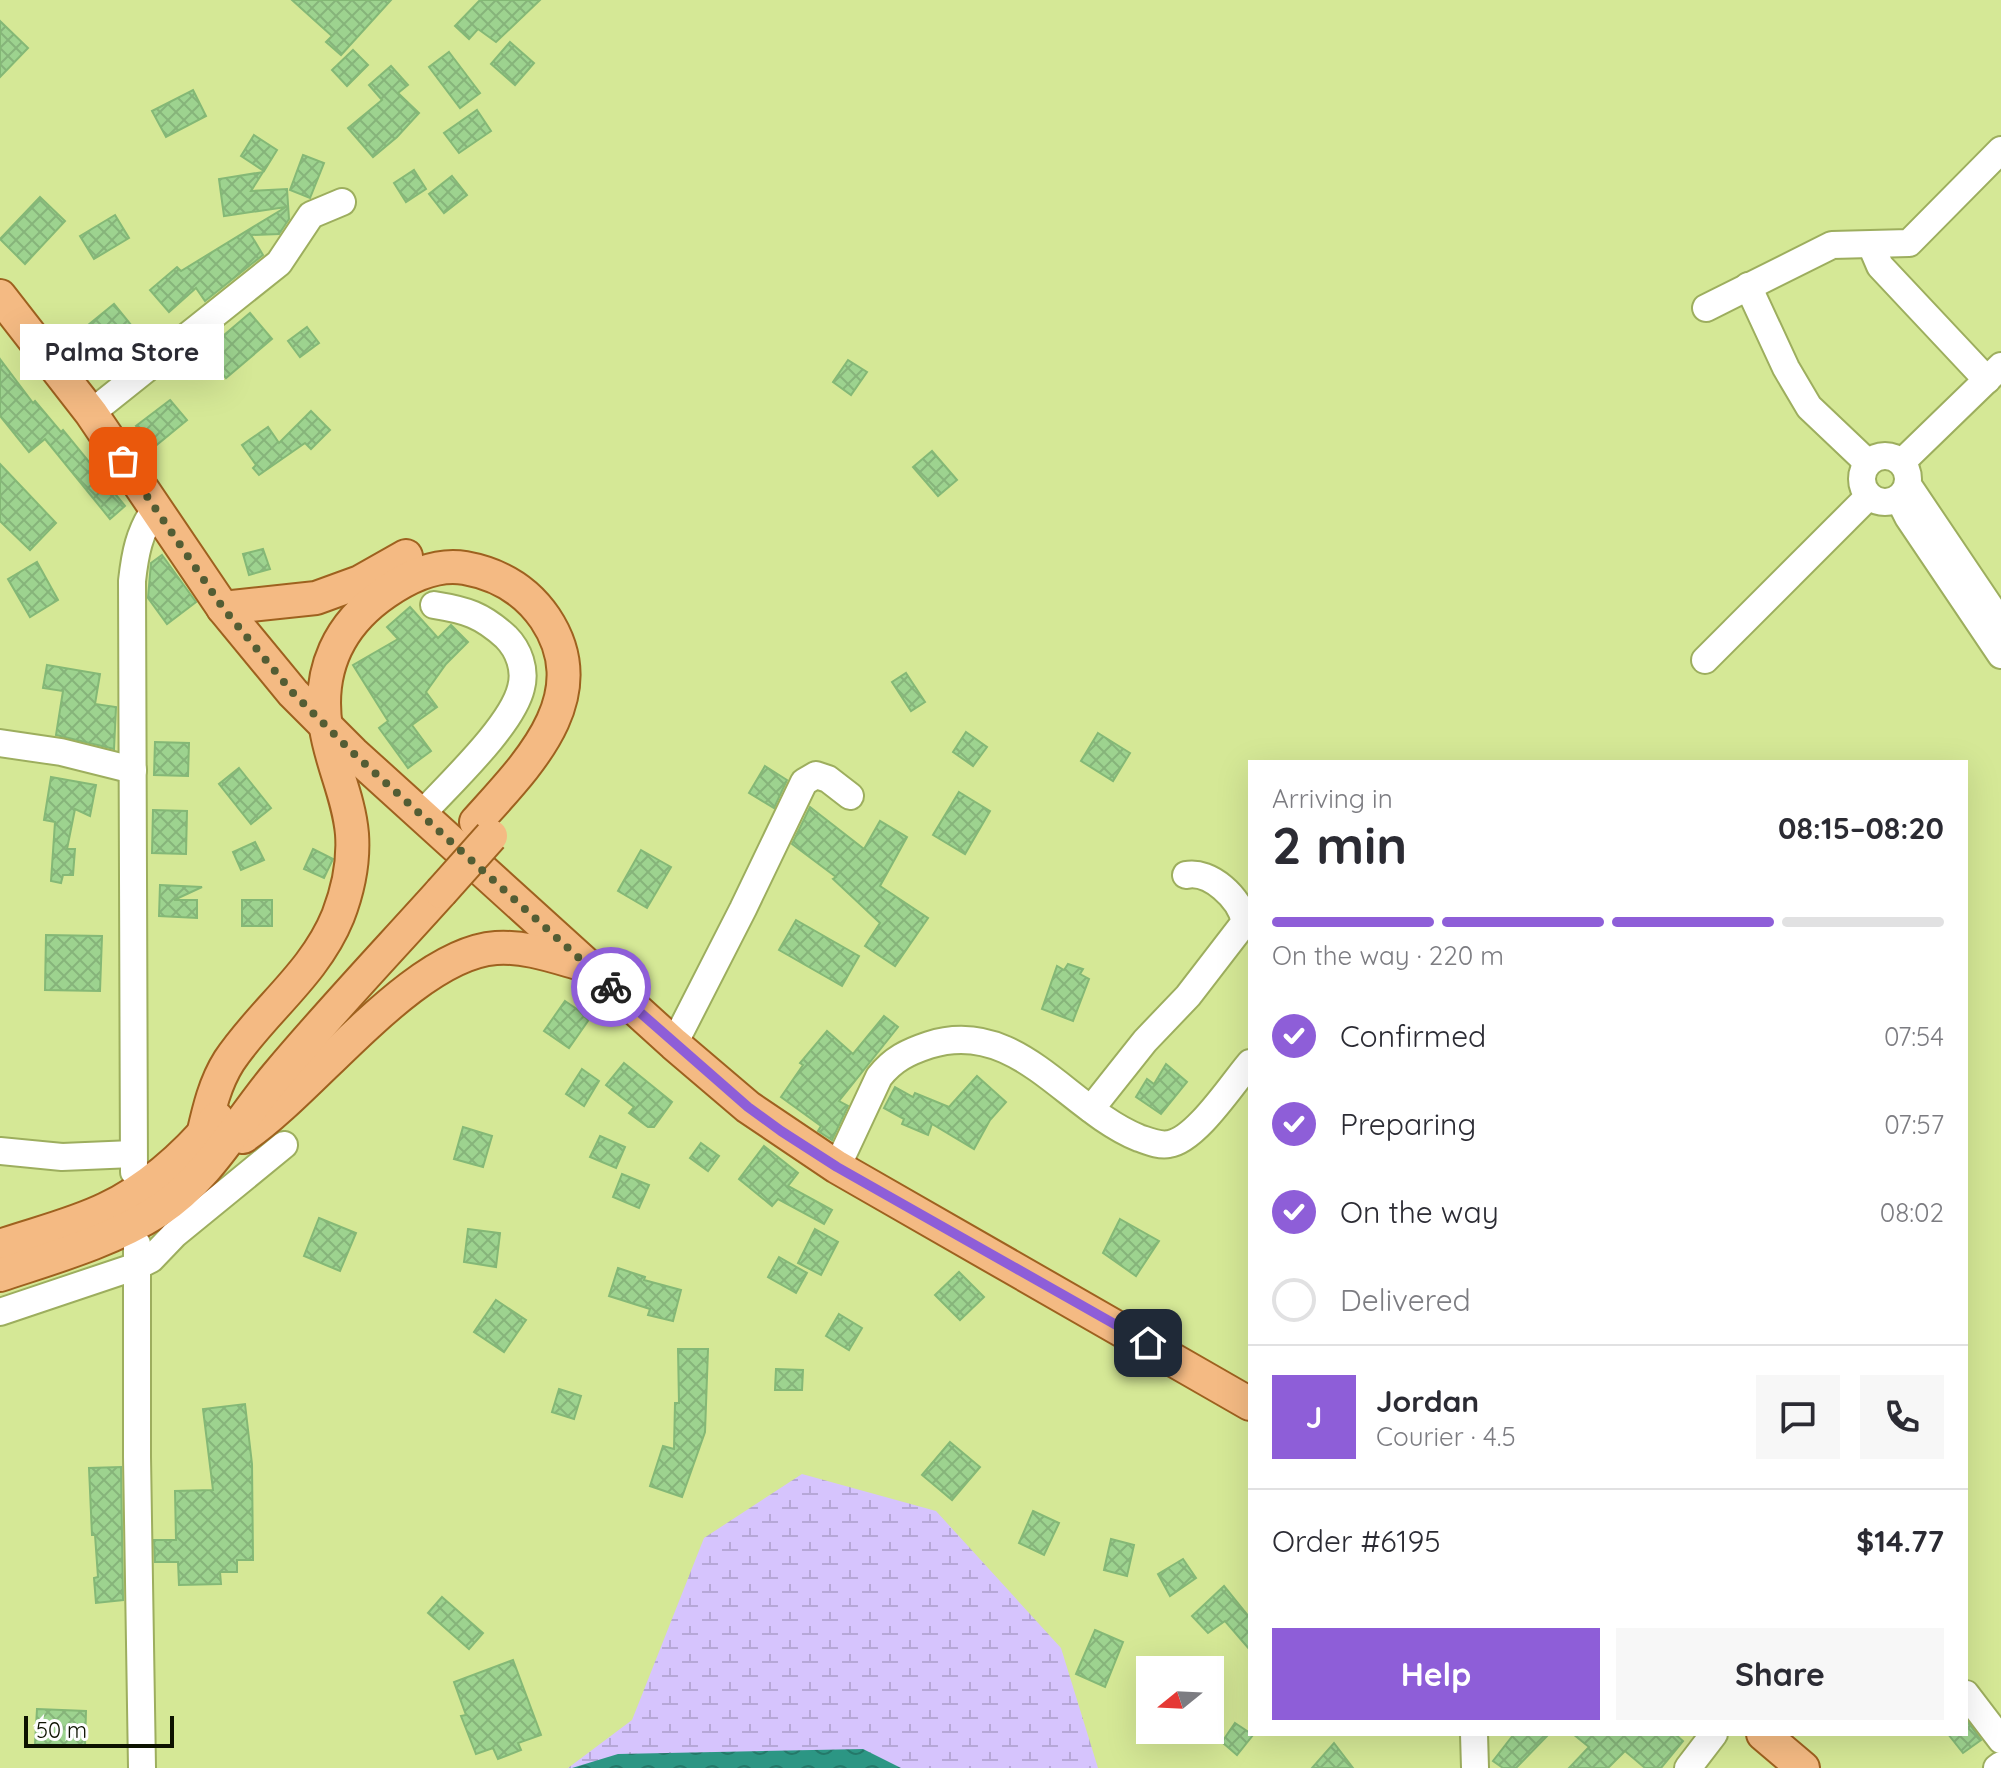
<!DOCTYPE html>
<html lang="en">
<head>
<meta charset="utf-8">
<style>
  body { margin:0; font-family:Quicksand,sans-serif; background:#f7f7f7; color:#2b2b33; height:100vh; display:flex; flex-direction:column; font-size:30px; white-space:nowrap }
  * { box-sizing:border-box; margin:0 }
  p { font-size:26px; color:#7c7c81 }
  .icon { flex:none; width:44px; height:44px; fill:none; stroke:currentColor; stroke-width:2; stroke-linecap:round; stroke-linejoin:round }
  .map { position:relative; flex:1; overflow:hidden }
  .details { position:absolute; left:1248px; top:760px; width:720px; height:976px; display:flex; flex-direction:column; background:#fff; border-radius:0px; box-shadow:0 8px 32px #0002 }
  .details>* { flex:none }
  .needle { width:52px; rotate:252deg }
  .fabs { position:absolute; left:1136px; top:1656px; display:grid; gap:16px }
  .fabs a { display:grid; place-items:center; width:88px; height:88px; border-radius:0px; background:#fff; box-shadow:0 8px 32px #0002; font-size:40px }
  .scale { position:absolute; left:24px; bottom:20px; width:150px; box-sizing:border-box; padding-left:8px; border:4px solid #0d1200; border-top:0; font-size:22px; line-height:28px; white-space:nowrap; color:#0d1200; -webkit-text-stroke:6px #fefefe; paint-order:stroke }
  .pin { position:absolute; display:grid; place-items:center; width:68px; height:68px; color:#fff; margin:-34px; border-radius:16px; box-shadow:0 4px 12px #0006 }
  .courier { position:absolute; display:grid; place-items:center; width:80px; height:80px; margin:-40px; border:6px solid #8e5ed8; border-radius:50%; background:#fff; color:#222; box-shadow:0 2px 10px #0007 }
  .bubble { position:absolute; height:56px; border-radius:0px; background:#fff; box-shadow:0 8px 32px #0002; font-size:26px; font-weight:700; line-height:56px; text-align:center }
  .summary em { font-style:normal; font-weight:700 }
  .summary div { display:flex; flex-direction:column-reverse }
  .summary { display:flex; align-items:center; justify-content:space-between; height:136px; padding:0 24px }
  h1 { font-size:52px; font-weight:700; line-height:60px }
  .bar { display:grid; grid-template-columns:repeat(4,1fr); gap:12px 8px; align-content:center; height:96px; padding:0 24px }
  .bar i { height:10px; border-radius:6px; background:#e1e1e2 }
  .bar .on { background:#8e5ed8 }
  .bar p { grid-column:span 4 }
  .line { display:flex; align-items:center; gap:20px; padding:0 24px; border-top:2px solid #e1e1e2 }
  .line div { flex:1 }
  .round { display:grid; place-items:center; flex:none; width:84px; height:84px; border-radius:0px; background:#f7f7f7 }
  ol { padding:0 24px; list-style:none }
  li { display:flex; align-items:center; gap:24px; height:88px }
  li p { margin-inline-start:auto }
  li .icon { padding:8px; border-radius:50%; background:#8e5ed8; color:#fff; stroke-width:4 }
  li:last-child { color:#7c7c81 }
  li i { width:44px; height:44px; border:4px solid #e1e1e2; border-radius:50% }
  .action { display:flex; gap:16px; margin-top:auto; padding:16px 24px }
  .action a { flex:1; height:92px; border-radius:0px; background:#8e5ed8; color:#fff; font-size:32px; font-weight:700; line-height:92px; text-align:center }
  .action a+a { background:#f7f7f7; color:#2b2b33 }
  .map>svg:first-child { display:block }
  .wetland { fill:url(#wetland-marsh) }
  .water { fill:url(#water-waves) }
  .building { fill:url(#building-cross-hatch); stroke:#84b876; stroke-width:2 }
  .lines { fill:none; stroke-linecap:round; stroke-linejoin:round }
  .minor-casing { stroke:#9dae5e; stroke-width:30 }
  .major-casing { stroke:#9e611f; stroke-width:36 }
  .minor { stroke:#fff; stroke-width:26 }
  .major { stroke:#f4ba83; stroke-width:32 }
  .major-bridge-casing { stroke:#9e611f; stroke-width:36; stroke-linecap:butt }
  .major-bridge { stroke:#f4ba83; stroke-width:32 }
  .done { stroke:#535d34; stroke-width:8; stroke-dasharray:0 14.4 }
  .route { stroke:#8e5ed8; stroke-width:10 }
</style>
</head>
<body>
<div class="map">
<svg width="2001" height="1768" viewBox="0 0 2001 1768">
  <defs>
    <pattern id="wetland-marsh" width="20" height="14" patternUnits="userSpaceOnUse" patternTransform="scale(2)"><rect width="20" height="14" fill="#d6c4fd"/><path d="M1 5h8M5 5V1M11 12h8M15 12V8" fill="none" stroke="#b6a7d7"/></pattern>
    <pattern id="water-waves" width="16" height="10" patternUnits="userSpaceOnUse" patternTransform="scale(2)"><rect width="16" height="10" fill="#2c9684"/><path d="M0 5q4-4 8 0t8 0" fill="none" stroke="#24796a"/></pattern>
    <pattern id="building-cross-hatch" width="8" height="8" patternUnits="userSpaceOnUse" patternTransform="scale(2)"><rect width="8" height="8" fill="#9dd38f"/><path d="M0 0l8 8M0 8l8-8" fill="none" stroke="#86b47a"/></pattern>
  </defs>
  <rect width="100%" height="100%" fill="#d5e896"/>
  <polygon class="wetland" points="802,1474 936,1511 1061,1648 1098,1768 568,1768 632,1720 704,1538"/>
  <polygon class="water" points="863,1749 901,1768 572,1768 618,1754"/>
  <g class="building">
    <polygon points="292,0 391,0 341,55 326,42 332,36"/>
    <polygon points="480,0 540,0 496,42 478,29 469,39 455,26"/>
    <polygon points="0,21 28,48 0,77"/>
    <polygon points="510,42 534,63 515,85 491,64"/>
    <polygon points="353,50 368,65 347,86 332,70"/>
    <polygon points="449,52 480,93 460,108 429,67"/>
    <polygon points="391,66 408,85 398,93 419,113 397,137 373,157 348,128 382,100 369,85"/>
    <polygon points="193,90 206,116 166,137 152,111"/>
    <polygon points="477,110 491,131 459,153 444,133"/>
    <polygon points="254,135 277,150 264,171 241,156"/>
    <polygon points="303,155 324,163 310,198 290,190"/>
    <polygon points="414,170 426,189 406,202 394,183"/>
    <polygon points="263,172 251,191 287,189 289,219 279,234 251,235 263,255 205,301 196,288 169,312 150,290 177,267 181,271 286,207 224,216 219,179"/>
    <polygon points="452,176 467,195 444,213 429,194"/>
    <polygon points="40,197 65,221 25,264 0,239"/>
    <polygon points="115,215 129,238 94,259 80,236"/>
    <polygon points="114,304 145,342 118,365 87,326"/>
    <polygon points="250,313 272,339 226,378 204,352"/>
    <polygon points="307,327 319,343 300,357 288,341"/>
    <polygon points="0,359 33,403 35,401 61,432 63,430 125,506 110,519 45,439 29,452 0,416"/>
    <polygon points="848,360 867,372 851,395 833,382"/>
    <polygon points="170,400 187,420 153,448 136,426"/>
    <polygon points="311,411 330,430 311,449 305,443 259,475 253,468 256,465 242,445 268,427 279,443"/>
    <polygon points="932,451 957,480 938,496 913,467"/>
    <polygon points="0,464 56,523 30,550 0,521"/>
    <polygon points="263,549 270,569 249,575 243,554"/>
    <polygon points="162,555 196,602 167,624 148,598 151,563"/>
    <polygon points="37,562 58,600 30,617 8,579"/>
    <polygon points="410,607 438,638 451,625 468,642 446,664 426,692 437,707 412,725 431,751 408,768 379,728 388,721 353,665 398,639 387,627"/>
    <polygon points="47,665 100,674 95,704 116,707 114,749 56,735 63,691 43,688"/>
    <polygon points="906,673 925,702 911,711 892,682"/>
    <polygon points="966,732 987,747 973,766 953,752"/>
    <polygon points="1098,733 1130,753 1113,781 1081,761"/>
    <polygon points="155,742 189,743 188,776 154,775"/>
    <polygon points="765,766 787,780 774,808 749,793"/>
    <polygon points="239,768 271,808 251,824 219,784"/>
    <polygon points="51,777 96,785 90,816 75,809 67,849 75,849 73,875 63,875 61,883 51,881 55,822 44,820"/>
    <polygon points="959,792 990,811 965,854 933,835"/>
    <polygon points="810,807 864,849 880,821 907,837 880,886 928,918 895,966 865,946 880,923 833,879 836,877 792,844"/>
    <polygon points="153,810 187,811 186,854 152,853"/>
    <polygon points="255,842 264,860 241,870 233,852"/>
    <polygon points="313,849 333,859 324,878 304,869"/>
    <polygon points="641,850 671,867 647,908 618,891"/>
    <polygon points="160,885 202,887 174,900 197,900 197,918 159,916"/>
    <rect x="242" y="900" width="30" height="26"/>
    <polygon points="796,920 859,956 842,986 779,950"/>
    <polygon points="46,935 102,936 100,991 45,990"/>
    <polygon points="1068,964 1083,969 1080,974 1089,979 1073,1021 1042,1009 1057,966 1064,970"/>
    <polygon points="565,1001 590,1018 569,1048 544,1031"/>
    <polygon points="884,1016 898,1027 839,1101 848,1106 832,1140 818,1131 821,1126 781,1097 803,1065 800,1063 827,1031 853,1054"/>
    <polygon points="624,1063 672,1102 654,1127 648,1127 629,1113 634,1107 606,1085"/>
    <polygon points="1166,1064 1187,1082 1161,1114 1136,1097 1147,1079 1154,1084"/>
    <polygon points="582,1069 599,1081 584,1106 566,1094"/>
    <polygon points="977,1076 1006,1102 990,1120 974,1149 932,1124 928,1135 902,1124 904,1119 884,1108 895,1087 913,1097 915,1093 949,1107"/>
    <polygon points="463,1127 492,1136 483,1167 454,1159"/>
    <polygon points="600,1136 625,1147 616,1168 590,1157"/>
    <polygon points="701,1143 719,1156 708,1171 690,1158"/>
    <polygon points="764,1146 798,1173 788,1186 832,1210 824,1224 778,1199 772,1206 739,1179"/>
    <polygon points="622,1174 649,1185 639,1208 613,1197"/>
    <polygon points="319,1218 356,1233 340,1271 304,1256"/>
    <polygon points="1120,1219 1159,1241 1136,1276 1103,1253"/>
    <polygon points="468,1229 500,1233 496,1267 464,1262"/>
    <polygon points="815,1229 838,1242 821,1275 798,1263"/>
    <polygon points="779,1257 807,1273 796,1293 768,1277"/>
    <polygon points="618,1268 645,1277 644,1280 681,1290 673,1321 648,1315 650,1309 609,1296"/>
    <polygon points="959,1272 984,1297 960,1320 935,1295"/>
    <polygon points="496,1300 526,1320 504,1352 474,1332"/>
    <polygon points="839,1314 862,1328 849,1350 826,1336"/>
    <polygon points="678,1349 708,1349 705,1432 682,1497 650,1486 663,1446 674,1449 675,1403 679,1403"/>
    <polygon points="776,1369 803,1370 802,1390 775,1390"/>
    <polygon points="559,1389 581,1396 574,1419 552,1412"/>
    <polygon points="245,1404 252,1464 253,1560 237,1560 237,1572 220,1572 221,1584 179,1585 178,1562 155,1562 154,1540 176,1540 175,1491 213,1490 203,1409"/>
    <polygon points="950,1442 980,1467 952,1500 922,1475"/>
    <polygon points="121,1467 123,1600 96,1603 94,1578 98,1577 95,1535 92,1535 89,1468"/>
    <polygon points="1033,1511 1059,1523 1044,1555 1019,1543"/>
    <polygon points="1111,1539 1134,1545 1127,1576 1104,1570"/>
    <polygon points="1183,1559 1196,1578 1170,1596 1158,1574"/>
    <polygon points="1224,1586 1250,1618 1250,1650 1225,1621 1208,1633 1192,1616"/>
    <polygon points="442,1597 483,1633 469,1649 428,1613"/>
    <polygon points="1095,1630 1123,1642 1105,1687 1076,1674"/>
    <polygon points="513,1660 541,1735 518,1743 521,1750 498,1759 493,1748 476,1754 461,1716 466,1715 454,1682"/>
    <polygon points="37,1709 86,1711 85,1746 35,1744"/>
    <polygon points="1968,1722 1981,1740 1963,1753 1948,1734 1966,1734"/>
    <polygon points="1235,1723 1253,1735 1237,1755 1222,1742"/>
    <polygon points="1514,1734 1549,1734 1516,1768 1503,1768 1493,1761"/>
    <polygon points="1573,1734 1675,1734 1683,1741 1661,1768 1645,1768 1625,1751 1608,1768 1569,1768 1589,1747"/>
    <polygon points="1334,1743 1353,1768 1312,1768"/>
  </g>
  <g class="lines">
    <defs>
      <g id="minor">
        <polyline points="1871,245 1880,266 1987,380"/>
        <polyline points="1748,286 1786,368 1809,407 1868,463"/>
        <polyline points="1706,308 1832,245 1909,243 2001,150"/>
        <polyline points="91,413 279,263 311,215 342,202"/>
        <circle cx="1885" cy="479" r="23"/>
        <polyline points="1902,462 2001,366"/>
        <polyline points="1908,485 2001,623"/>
        <polyline points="1899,499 1908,517 2001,655"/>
        <polyline points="1705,660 1869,496"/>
        <polyline points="0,743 61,752 133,770"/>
        <path d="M421 815C448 785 512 726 521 688 526 670 519 650 506 637 482 615 466 610 434 605"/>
        <polyline points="674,1044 743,909 804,782 816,775 828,779 850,796"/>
        <path d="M1091 1109 1145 1041 1188 996 1245 922C1240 898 1210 870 1186 875"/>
        <polyline points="0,1151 62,1157 133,1154"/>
        <path d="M837 1167 879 1077C893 1059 908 1052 929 1045 1017 1017 1067 1109 1139 1138 1148 1141 1159 1146 1169 1144 1196 1140 1232 1084 1250 1063"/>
        <path d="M134 1172 132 581C135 554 139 532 155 509"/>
        <polyline points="137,1244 137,1457 142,1768"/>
        <polyline points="0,1312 137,1266 151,1259 174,1235 284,1145"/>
        <polyline points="1966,1694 2001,1740"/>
        <polyline points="1474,1734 1475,1768"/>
        <polyline points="1688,1768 1714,1734"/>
        <polyline points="1997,1768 2001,1765"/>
      </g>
      <g id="major">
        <polyline points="0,296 91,413 223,608 293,693 353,753 674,1044 748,1107 837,1167 1250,1404"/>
        <polyline points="223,608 316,598 360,582 406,556"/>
        <path d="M203 1135C209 1109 215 1083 229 1061 263 1010 314 975 338 916 348 890 354 862 352 834 349 797 331 763 326 728 317 670 339 624 386 592 408 577 437 563 465 568 498 574 526 590 545 618 598 697 526 766 476 822"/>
        <path d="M243 1137C314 1089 412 954 496 948 525 946 553 956 581 964"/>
        <path d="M0 1246C35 1234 73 1225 106 1209 150 1188 186 1155 217 1118"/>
        <path d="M0 1275C54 1257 109 1242 158 1211 211 1176 238 1121 278 1074 330 1012 386 953 441 892"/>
        <polyline points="1763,1734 1803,1768"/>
      </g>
    </defs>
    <use href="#minor" class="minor-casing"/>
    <use href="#major" class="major-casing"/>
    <use href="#minor" class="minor"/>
    <use href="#major" class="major"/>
    <defs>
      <polyline id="major-bridge" points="441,892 491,836"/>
    </defs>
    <use href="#major-bridge" class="major-bridge-casing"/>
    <use href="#major-bridge" class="major-bridge"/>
  </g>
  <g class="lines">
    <polyline class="done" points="123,461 223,608 293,693 353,753 611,987"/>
    <polyline class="route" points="611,987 748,1107 781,1131 837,1167 1148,1343"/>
  </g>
</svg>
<div class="fabs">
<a><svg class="needle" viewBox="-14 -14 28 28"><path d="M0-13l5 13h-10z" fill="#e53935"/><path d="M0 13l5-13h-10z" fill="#7c7c81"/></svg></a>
</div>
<div class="scale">50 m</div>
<div class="pin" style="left:123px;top:461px;background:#ea580c"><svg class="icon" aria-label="bag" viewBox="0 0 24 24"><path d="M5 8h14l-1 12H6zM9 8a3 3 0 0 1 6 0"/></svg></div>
<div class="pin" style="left:1148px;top:1343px;background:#1f2937"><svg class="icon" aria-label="home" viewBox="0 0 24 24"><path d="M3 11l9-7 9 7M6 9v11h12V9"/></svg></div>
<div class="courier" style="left:611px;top:987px"><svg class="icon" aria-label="bike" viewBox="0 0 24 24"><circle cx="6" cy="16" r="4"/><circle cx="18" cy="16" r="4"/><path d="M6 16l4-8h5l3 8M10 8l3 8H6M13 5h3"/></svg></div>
<div class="bubble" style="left:20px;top:324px;width:204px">Palma Store</div>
<section class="details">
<div class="summary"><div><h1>2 min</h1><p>Arriving in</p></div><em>08:15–08:20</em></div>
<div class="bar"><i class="on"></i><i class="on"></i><i class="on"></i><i></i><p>On the way · 220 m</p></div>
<ol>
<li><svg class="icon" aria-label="check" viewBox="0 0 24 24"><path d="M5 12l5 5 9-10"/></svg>Confirmed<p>07:54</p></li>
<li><svg class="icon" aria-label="check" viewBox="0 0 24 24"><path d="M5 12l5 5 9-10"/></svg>Preparing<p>07:57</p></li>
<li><svg class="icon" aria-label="check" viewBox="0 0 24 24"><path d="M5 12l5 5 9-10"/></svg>On the way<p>08:02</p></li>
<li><i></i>Delivered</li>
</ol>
<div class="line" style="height:144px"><b class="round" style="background:#8e5ed8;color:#fff">J</b><div><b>Jordan</b><p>Courier · 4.5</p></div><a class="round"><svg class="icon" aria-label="chat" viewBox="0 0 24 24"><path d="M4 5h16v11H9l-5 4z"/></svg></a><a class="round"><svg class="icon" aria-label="phone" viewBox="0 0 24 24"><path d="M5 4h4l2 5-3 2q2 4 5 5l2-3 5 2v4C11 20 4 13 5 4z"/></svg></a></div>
<div class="line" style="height:104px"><div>Order #6195</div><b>$14.77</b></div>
<div class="action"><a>Help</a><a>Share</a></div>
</section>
</div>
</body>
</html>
